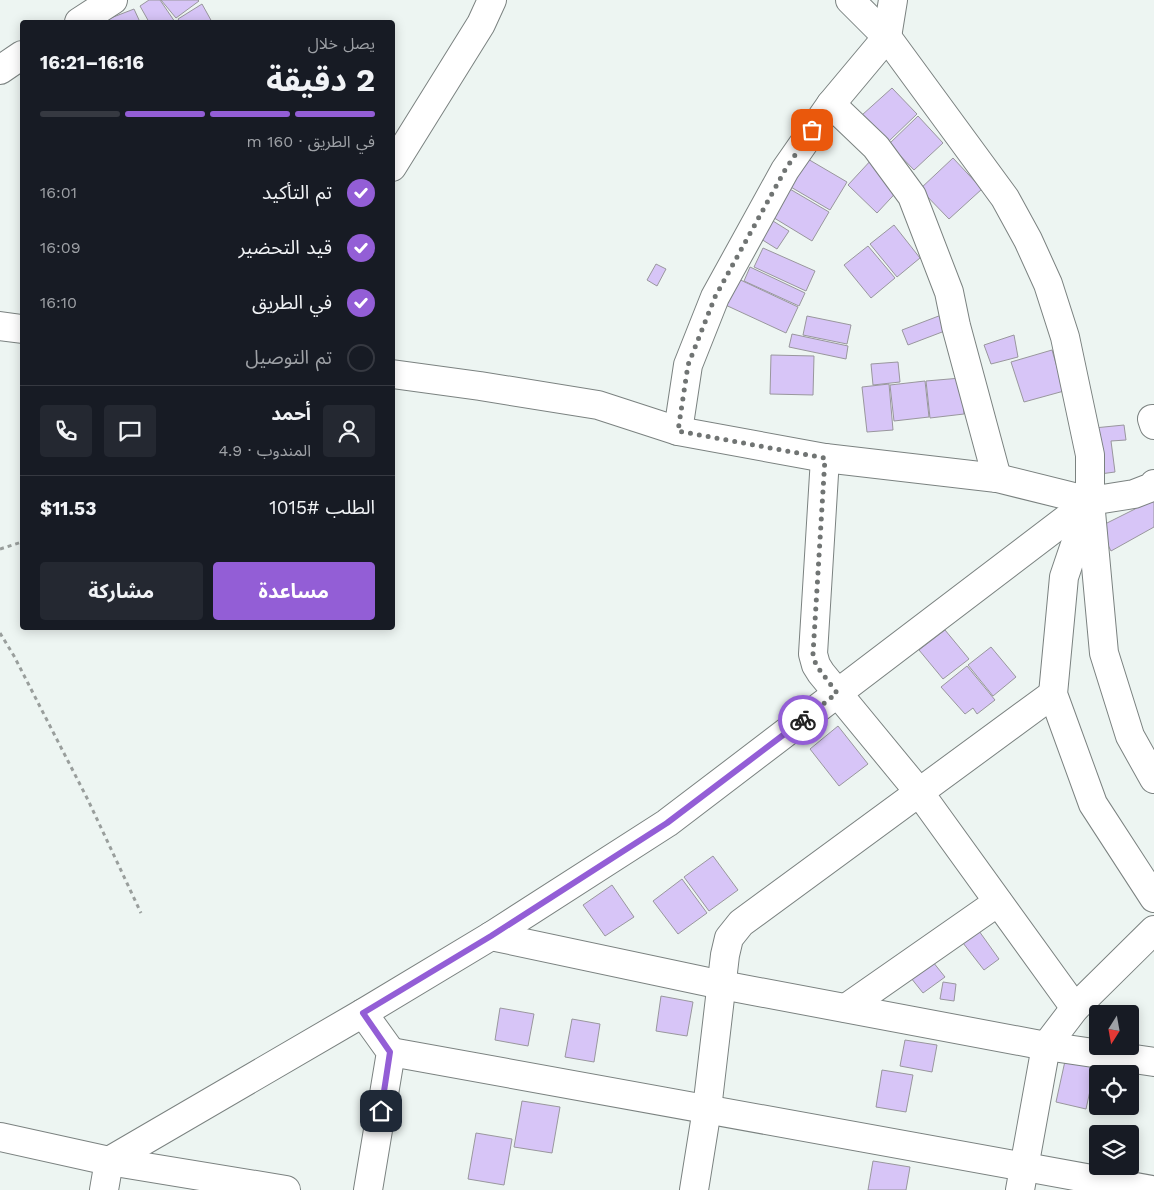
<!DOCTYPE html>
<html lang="ar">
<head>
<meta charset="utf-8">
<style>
  body { margin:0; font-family:"Work Sans","Noto Sans Arabic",sans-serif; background:#242831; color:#f1f3f6; direction:rtl; height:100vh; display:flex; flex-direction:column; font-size:19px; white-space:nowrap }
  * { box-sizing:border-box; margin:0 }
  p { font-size:16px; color:#9ea1a6 }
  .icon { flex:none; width:28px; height:28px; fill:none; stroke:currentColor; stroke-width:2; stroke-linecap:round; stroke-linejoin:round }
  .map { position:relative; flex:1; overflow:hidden; direction:ltr }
  .details { position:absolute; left:20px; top:20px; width:375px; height:610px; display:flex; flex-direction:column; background:#171b24; border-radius:5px; box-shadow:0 2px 12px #0003; direction:rtl }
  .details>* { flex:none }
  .needle { width:32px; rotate:191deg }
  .fabs { position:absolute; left:1089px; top:1005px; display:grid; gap:10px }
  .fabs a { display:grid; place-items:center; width:50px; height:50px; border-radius:5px; background:#171b24; box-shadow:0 2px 12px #0003; font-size:25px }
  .pin { position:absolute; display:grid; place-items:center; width:42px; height:42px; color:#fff; margin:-21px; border-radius:10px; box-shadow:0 2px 8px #0006 }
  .courier { position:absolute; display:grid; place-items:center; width:50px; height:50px; margin:-25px; border:4px solid #935ed6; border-radius:50%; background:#fff; color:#222; box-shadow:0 1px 6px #0007 }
  .overview em { font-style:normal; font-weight:700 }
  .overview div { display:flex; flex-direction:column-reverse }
  .overview { display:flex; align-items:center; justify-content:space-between; height:85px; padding:0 20px }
  h1 { font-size:32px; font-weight:700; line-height:38px }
  .bar { display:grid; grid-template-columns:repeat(4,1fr); gap:8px 5px; align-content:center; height:60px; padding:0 20px }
  .bar i { height:6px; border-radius:4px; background:#363941 }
  .bar .current { background:#935ed6 }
  .bar p { grid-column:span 4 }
  .line { display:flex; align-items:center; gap:12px; padding:0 20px; border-top:1px solid #363941 }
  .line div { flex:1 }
  .round { display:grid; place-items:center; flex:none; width:52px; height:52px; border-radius:5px; background:#242831 }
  ol { padding:0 20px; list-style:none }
  li { display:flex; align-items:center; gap:15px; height:55px }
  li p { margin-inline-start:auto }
  li .icon { padding:5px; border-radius:50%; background:#935ed6; color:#fff; stroke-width:4 }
  li:last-child { color:#9ea1a6 }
  li i { width:28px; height:28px; border:2px solid #363941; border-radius:50% }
  .button { display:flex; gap:10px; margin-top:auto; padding:10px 20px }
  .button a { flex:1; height:58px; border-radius:5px; background:#935ed6; color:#fff; font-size:20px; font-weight:700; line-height:58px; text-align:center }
  .button a+a { background:#242831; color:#f1f3f6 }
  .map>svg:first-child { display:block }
  .building { fill:#d7c5f7; stroke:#99979d }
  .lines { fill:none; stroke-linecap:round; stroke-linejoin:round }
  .minor-casing { stroke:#7b8280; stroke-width:30 }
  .path { stroke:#999e9c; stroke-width:3; stroke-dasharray:4 4; stroke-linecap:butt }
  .minor { stroke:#fff; stroke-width:28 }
  .done { stroke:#707473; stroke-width:5; stroke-dasharray:0 9 }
  .route { stroke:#935ed6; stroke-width:6 }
</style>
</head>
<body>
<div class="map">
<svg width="1154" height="1190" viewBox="0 0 1154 1190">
  <rect width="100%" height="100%" fill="#edf5f2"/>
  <g class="building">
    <polygon points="149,0 160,0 175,22 149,22 140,6"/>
    <polygon points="161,0 198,0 199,1 176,18"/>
    <polygon points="202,4 212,22 180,22 178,19"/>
    <polygon points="134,9 140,22 104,22 103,21"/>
    <polygon points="892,88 917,114 888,142 862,115"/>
    <polygon points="918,116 943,143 914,170 889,144"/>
    <polygon points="801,155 847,182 830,210 784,183"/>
    <polygon points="873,158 903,185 877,213 848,185"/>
    <polygon points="953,158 982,189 949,219 920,189"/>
    <polygon points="783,185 829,212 812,241 766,213"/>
    <polygon points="765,216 789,231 777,249 753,234"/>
    <polygon points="894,225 920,258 897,277 870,244"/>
    <polygon points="868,246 895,278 871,298 844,265"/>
    <polygon points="763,248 815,271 806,291 754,267"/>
    <polygon points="656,264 666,269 657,286 647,280"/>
    <polygon points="750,267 805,293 799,306 744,281"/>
    <polygon points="732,276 798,307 786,333 719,302"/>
    <polygon points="944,314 950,329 908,345 902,330"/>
    <polygon points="807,316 851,325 847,344 803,335"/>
    <polygon points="792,334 848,346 846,359 789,347"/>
    <polygon points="1014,335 1018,357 991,364 984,345"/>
    <polygon points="1052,350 1064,391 1024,402 1011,362"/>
    <polygon points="771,355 814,356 813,395 770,394"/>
    <polygon points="898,362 900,382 873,385 871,364"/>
    <polygon points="961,378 964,414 930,418 926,381"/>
    <polygon points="925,381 929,417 894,421 890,385"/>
    <polygon points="889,384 893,430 867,432 862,387"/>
    <polygon points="1124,425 1126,440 1111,441 1115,472 1100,474 1094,428"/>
    <polygon points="1154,495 1154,527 1111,551 1099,527 1135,509"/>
    <polygon points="945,630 969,659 943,679 919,650"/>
    <polygon points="991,647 1016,677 993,696 968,665"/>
    <polygon points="967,666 995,700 977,714 973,708 965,714 941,687"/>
    <polygon points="838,726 868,764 839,786 810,749"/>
    <polygon points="713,856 738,890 709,911 684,877"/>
    <polygon points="682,879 707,913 678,934 653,901"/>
    <polygon points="612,885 634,917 605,936 583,905"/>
    <polygon points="979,931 999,959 984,970 963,943"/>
    <polygon points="933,962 945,977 923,993 911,978"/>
    <polygon points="943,982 956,984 954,1001 940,999"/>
    <polygon points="661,996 693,1002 687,1036 656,1031"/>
    <polygon points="500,1008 534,1014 528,1046 495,1040"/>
    <polygon points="572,1019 600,1024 594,1062 565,1057"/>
    <polygon points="905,1040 937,1045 932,1072 900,1066"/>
    <polygon points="1065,1061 1095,1068 1086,1109 1056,1102"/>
    <polygon points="882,1070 913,1075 906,1112 876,1107"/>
    <polygon points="522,1101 560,1107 552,1153 514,1147"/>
    <polygon points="476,1133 512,1139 504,1185 468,1179"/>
    <polygon points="873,1161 910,1167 906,1190 868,1190"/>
  </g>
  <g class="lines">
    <defs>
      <g id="minor">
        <polyline points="850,0 887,37 1005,198 1028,240 1048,284 1065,337 1090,455 1090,501 1104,653 1130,736 1154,779"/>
        <polyline points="79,22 113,0"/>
        <polyline points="0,70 22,55"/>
        <polyline points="831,104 876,147 912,196 949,292 956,326 997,478"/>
        <polyline points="392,167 481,24 492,0"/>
        <polyline points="0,326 22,329"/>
        <polyline points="392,374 480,386 598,405 678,431 825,458 997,478 1090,501 1134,494 1152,487 1154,484"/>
        <polyline points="1152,419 1154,425"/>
        <polyline points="678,431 688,365 715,297 785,170 831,104 887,37 893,0"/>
        <polyline points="825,458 813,654 816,665 821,673 919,792 1075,1008"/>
        <polyline points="1087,509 1064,577 1053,694 1093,804 1154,898"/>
        <polyline points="491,936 722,985 1046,1046 1154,1062"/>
        <polyline points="846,1008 998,902"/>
        <polyline points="363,1013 391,1052 368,1190"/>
        <polyline points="391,1052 1152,1190"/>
        <polyline points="0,1137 109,1161 286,1190"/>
        <polyline points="104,1190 109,1161 363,1013 491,936 667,823 1090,501"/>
        <polyline points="694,1190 707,1109 725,955 729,938 741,923 1053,694"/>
        <polyline points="1020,1190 1046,1046 1075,1008 1154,930"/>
      </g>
    </defs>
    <use href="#minor" class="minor-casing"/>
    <g class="path">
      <polyline points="0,549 22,542"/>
      <polyline points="0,633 14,656 88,800 141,913"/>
    </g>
    <use href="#minor" class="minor"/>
  </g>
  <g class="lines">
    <polyline class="done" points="803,720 837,693 816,665 813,654 825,458 678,431 688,365 715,297 785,170 812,130"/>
    <polyline class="route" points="381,1111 390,1052 363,1013 491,936 667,823 803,720"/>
  </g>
</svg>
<div class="fabs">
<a><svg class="needle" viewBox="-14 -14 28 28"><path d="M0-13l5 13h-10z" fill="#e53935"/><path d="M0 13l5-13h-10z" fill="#9ea1a6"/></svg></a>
<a><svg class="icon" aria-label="locate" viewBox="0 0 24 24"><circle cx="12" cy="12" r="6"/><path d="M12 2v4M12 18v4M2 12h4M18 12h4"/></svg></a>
<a><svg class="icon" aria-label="layers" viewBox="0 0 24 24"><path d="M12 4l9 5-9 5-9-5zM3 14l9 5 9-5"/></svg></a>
</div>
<div class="pin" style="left:812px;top:130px;background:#ea580c"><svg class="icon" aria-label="bag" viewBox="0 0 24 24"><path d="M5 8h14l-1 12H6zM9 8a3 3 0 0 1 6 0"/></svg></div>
<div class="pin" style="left:381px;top:1111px;background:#1f2937"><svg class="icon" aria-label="home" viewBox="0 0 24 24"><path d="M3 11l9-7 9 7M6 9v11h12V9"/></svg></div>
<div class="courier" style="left:803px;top:720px"><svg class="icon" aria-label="bike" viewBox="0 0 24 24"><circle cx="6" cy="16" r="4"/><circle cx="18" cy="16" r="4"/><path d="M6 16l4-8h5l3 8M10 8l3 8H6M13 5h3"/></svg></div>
<section class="details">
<div class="overview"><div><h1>2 دقيقة</h1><p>يصل خلال</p></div><em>16:16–16:21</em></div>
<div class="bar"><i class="current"></i><i class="current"></i><i class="current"></i><i></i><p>في الطريق · 160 m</p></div>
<ol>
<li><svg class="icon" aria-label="check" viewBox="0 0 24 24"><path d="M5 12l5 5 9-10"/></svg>تم التأكيد<p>16:01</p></li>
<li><svg class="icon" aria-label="check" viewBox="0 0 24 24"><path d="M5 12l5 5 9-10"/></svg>قيد التحضير<p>16:09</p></li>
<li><svg class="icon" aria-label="check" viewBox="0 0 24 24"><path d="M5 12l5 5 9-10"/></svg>في الطريق<p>16:10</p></li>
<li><i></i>تم التوصيل</li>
</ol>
<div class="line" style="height:90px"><a class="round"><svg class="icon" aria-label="person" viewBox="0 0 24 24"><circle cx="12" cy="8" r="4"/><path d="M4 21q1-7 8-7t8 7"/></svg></a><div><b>أحمد</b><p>المندوب · 4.9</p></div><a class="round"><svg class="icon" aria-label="chat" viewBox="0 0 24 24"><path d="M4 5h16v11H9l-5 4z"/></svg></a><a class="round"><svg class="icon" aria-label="phone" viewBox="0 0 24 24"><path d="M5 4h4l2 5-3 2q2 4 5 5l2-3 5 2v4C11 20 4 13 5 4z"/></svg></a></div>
<div class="line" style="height:65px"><div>الطلب #1015</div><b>$11.53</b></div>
<div class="button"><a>مساعدة</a><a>مشاركة</a></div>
</section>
</div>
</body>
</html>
